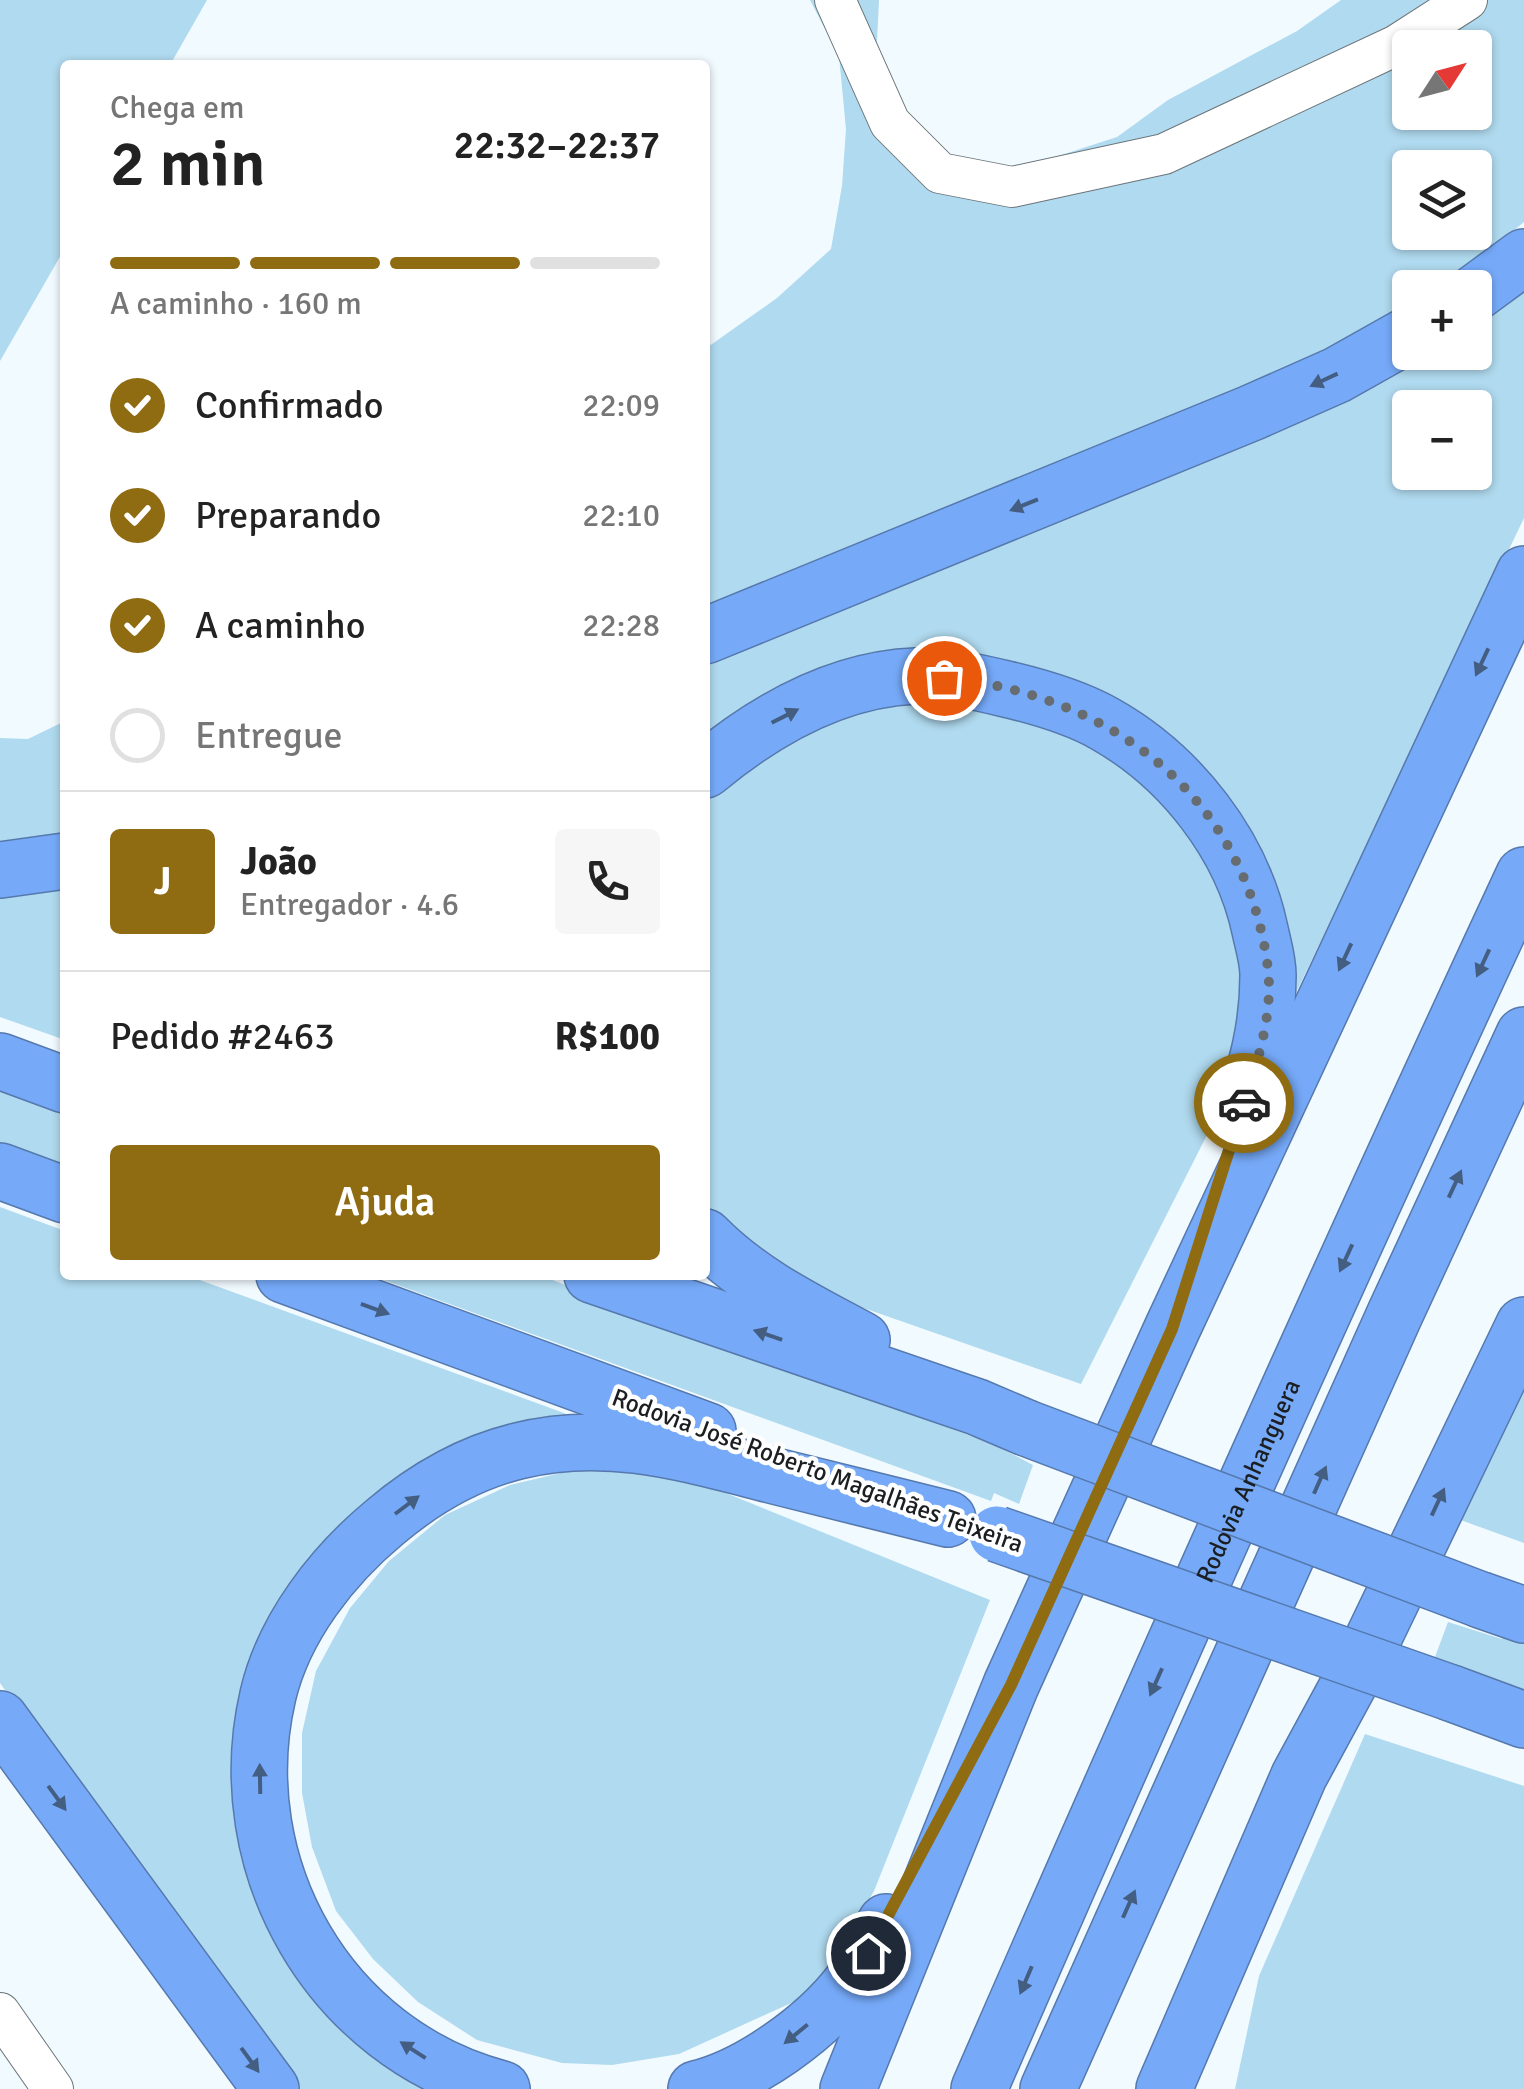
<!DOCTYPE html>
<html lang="pt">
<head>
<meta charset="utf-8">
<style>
  body { margin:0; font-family:Signika,sans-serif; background:#f6f6f6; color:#222; height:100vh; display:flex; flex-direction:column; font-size:38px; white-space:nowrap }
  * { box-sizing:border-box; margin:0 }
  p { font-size:32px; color:#767676 }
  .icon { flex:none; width:55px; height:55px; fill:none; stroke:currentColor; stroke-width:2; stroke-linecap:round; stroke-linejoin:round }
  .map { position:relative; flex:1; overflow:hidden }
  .drawer { position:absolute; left:60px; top:60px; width:650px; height:1220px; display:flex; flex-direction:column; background:#fff; border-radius:10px; box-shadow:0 2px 8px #0004 }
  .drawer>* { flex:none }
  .needle { width:65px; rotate:54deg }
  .tools { position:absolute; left:1392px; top:30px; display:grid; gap:20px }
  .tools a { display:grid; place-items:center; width:100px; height:100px; border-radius:10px; background:#fff; box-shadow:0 2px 8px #0004; font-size:50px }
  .pin { position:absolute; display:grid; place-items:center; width:85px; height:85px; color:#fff; margin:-42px; border:5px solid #fff; border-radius:50%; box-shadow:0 2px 10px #0007 }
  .courier { position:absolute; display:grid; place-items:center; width:100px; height:100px; margin:-50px; border:8px solid #8f6c11; border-radius:50%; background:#fff; color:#222; box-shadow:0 2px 12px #0007 }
  .head em { font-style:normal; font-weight:600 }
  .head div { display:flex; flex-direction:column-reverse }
  .head { display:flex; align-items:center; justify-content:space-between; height:170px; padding:0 50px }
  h1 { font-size:65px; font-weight:600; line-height:75px }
  .bar { display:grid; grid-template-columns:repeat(4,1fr); gap:15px 10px; align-content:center; height:120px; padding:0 50px }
  .bar i { height:12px; border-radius:8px; background:#e0e0e0 }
  .bar .selected { background:#8f6c11 }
  .bar p { grid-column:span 4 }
  .line { display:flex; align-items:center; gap:25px; padding:0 50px; border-top:2px solid #e0e0e0 }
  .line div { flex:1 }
  .round { display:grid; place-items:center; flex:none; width:105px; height:105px; border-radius:10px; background:#f6f6f6 }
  ol { padding:0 50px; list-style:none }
  li { display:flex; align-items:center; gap:30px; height:110px }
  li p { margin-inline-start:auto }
  li .icon { padding:10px; border-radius:50%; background:#8f6c11; color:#fff; stroke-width:4 }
  li:last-child { color:#767676 }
  li i { width:55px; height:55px; border:5px solid #e0e0e0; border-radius:50% }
  .action { display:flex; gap:20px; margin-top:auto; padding:20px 50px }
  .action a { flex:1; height:115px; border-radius:10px; background:#8f6c11; color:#fff; font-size:40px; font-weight:600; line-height:115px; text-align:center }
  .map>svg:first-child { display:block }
  .green { fill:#b0daef; fill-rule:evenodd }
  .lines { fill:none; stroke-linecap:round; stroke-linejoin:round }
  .minor-casing { stroke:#6c757a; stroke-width:42 }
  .highway-casing { stroke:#5679ad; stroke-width:58 }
  .minor { stroke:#fff; stroke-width:40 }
  .highway { stroke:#76aaf9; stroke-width:55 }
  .highway-bridge-casing { stroke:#5679ad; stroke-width:58; stroke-linecap:butt }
  .highway-bridge { stroke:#76aaf9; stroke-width:55 }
  .oneway { fill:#445e82 }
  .done { stroke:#666c6f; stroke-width:10; stroke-dasharray:0 18 }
  .route { stroke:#8f6c11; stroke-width:12 }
  .labels { text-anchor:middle; stroke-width:9; stroke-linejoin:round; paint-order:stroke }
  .street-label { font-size:25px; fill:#1b1f21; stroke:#fff }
</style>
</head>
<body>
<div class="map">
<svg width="1524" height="2089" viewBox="0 0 1524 2089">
  <rect width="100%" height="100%" fill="#f1faff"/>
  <g class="green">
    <polygon points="0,0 207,0 170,65 65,65 65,248 0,361"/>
    <path d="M810 0H879L876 63 942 171 1000 175 1117 137 1168 100 1297 31 1341 0H1524V222L1475 262 1436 287 1410 288V305L1380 325 1290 370 705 616V349L777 298 831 249 842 186 846 129 839 56ZM1410 48H1475V112H1410ZM1410 168H1475V232H1410Z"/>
    <path d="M1524 280V518L1292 1001 1275 911 1029 669 705 745V651L1415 353 1475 352V316ZM1410 408H1475V472H1410Z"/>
    <polygon points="865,695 1068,717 1208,836 1249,977 1238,1051 1213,1123 1081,1384 832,1297 763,1262 705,1207 705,793"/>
    <polygon points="65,721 65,842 0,851 0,738 28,739"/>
    <polygon points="65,872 65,1040 0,1017 0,882"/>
    <polygon points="0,1081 65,1104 65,1165 0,1142"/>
    <polygon points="0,1207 65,1231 65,1275 186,1275 572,1416 334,1540 253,1860 443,2089 293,2089 0,1683"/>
    <polygon points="370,1275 539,1275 995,1445 1033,1465 1019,1504 994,1493 991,1501"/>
    <polygon points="1524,1366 1524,1543 1455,1518"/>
    <polygon points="620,1467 691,1479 990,1600 874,1891 832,1963 800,1999 679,2054 612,2065 562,2063 477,2040 418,2002 373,1959 336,1911 312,1847 302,1793 302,1733 316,1671 350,1608 389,1561 445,1515 510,1485 565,1472"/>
    <polygon points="1448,1622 1502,1639 1505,1631 1524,1637 1524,1696 1486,1683 1486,1676 1435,1657"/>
    <polygon points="1365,1734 1524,1786 1524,2089 1235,2089 1259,1976"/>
  </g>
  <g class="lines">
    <defs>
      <g id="minor">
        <polyline points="835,0 890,123 940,173 1012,187 1164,154 1397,45 1467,0"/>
        <polyline points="0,2013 53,2089"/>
      </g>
      <g id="highway">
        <polyline points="1475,293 1524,257"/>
        <polyline points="705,636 1251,413 1337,375 1410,334"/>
        <path d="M705 770C764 721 837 679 916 676 946 675 977 682 1006 689 1040 697 1075 707 1105 724 1181 767 1242 845 1260 930 1263 944 1268 960 1268 975 1268 1027 1257 1067 1240 1115"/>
        <polyline points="0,870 65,861"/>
        <polyline points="0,1061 65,1085"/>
        <polyline points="0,1171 65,1195"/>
        <path d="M705 1237C750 1283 806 1310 862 1340"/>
        <polyline points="284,1275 708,1431"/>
        <polyline points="592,1275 977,1407 1024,1427"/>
        <polyline points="1481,1600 1524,1615"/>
        <polyline points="1451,1693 1524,1720"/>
        <polyline points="0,1719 271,2089"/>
        <path d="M502 2089C329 2044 228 1866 268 1695 284 1627 333 1565 385 1522 424 1489 469 1463 518 1451 607 1429 685 1453 771 1475 830 1490 889 1504 948 1519"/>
        <path d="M696 2089C750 2076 816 2028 850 1984 864 1965 874 1942 886 1922"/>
        <polyline points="848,2089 1011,1685 1172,1329 1524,574"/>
        <path id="s1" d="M979 2089C1156 1682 1337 1277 1524 875"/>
        <polyline points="1048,2089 1394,1316 1524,1035"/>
        <polyline points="1164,2089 1299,1776 1369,1647 1524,1325"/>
      </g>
    </defs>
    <use href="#minor" class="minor-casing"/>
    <use href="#highway" class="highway-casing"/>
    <use href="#minor" class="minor"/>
    <use href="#highway" class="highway"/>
    <defs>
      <g id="highway-bridge">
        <polyline points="1024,1427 1481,1600"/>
        <polyline points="997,1534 1451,1693"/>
      </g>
    </defs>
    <use href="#highway-bridge" class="highway-bridge-casing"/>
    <use href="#highway-bridge" class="highway-bridge"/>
  </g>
  <defs><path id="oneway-solid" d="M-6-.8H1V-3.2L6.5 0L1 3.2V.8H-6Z" transform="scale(2.5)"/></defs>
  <g class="oneway">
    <use href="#oneway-solid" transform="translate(1324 380) rotate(155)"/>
    <use href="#oneway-solid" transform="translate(1024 505) rotate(158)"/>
    <use href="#oneway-solid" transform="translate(1482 662) rotate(115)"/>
    <use href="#oneway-solid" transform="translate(785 716) rotate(-27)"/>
    <use href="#oneway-solid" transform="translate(1345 957) rotate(115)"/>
    <use href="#oneway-solid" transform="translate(1483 963) rotate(115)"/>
    <use href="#oneway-solid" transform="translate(1455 1184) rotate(-65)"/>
    <use href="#oneway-solid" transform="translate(1346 1258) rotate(115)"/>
    <use href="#oneway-solid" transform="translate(375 1309) rotate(20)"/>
    <use href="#oneway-solid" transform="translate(768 1335) rotate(-161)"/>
    <use href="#oneway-solid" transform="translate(1320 1480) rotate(-66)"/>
    <use href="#oneway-solid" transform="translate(1438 1502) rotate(-65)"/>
    <use href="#oneway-solid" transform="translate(407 1505) rotate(-37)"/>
    <use href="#oneway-solid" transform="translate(1156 1682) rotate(114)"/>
    <use href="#oneway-solid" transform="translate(260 1779) rotate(-91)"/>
    <use href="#oneway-solid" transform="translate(57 1798) rotate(54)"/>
    <use href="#oneway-solid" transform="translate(1129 1904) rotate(-66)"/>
    <use href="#oneway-solid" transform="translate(1026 1980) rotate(113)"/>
    <use href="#oneway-solid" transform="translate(796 2034) rotate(141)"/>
    <use href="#oneway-solid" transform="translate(413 2050) rotate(-147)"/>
    <use href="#oneway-solid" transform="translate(250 2060) rotate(54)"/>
  </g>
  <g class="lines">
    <path class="done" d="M944 678C1110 693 1247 797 1268 969 1273 1014 1258 1061 1244 1103"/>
    <polyline class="route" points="868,1953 1011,1685 1172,1329 1244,1103"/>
  </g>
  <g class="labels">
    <g class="street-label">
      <text transform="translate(818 1470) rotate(20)" y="9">Rodovia José Roberto Magalhães Teixeira</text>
      <text dy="9" stroke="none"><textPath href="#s1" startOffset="665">Rodovia Anhanguera</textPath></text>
    </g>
  </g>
</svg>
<div class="tools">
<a><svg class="needle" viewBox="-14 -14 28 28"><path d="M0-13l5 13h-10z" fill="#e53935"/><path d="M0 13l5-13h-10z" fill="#767676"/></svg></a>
<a><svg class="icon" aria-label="layers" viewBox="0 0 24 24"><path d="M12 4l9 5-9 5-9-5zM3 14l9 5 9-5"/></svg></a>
<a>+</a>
<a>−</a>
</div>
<div class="pin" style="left:944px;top:678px;background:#ea580c"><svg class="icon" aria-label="bag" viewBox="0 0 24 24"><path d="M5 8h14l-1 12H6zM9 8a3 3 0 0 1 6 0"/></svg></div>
<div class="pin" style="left:868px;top:1953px;background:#1f2937"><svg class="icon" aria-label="home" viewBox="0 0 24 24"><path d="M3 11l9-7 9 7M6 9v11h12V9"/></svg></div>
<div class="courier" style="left:1244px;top:1103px"><svg class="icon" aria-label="car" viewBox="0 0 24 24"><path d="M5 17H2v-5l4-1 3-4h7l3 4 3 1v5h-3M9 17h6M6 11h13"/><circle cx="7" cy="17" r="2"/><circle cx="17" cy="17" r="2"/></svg></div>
<section class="drawer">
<div class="head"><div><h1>2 min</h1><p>Chega em</p></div><em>22:32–22:37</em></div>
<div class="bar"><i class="selected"></i><i class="selected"></i><i class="selected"></i><i></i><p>A caminho · 160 m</p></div>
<ol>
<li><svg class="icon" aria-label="check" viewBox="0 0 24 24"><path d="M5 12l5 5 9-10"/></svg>Confirmado<p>22:09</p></li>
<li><svg class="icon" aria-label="check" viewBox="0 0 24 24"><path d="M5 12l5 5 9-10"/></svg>Preparando<p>22:10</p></li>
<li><svg class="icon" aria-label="check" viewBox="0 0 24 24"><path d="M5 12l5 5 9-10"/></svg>A caminho<p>22:28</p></li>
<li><i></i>Entregue</li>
</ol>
<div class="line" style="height:180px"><b class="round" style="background:#8f6c11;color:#fff">J</b><div><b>João</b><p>Entregador · 4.6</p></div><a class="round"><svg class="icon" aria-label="phone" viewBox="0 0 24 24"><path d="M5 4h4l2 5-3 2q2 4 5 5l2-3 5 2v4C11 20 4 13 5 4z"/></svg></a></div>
<div class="line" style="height:130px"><div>Pedido #2463</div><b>R$100</b></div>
<div class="action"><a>Ajuda</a></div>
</section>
</div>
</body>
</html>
